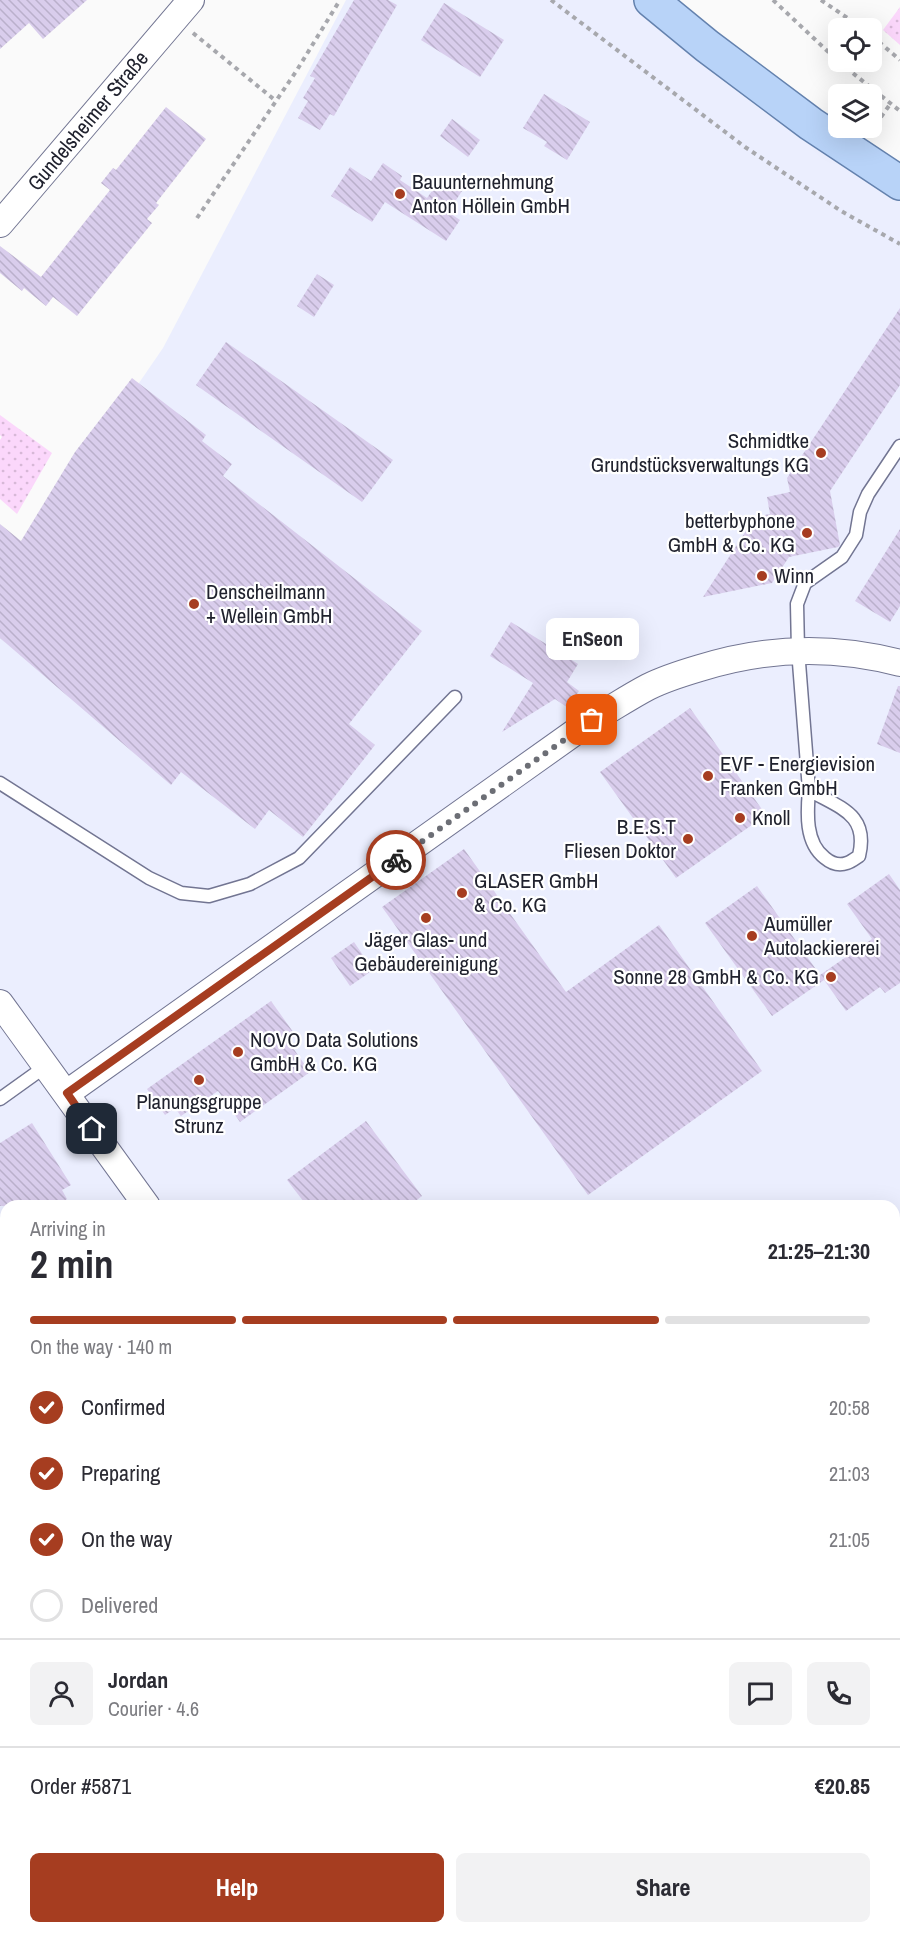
<!DOCTYPE html>
<html lang="en">
<head>
<meta charset="utf-8">
<style>
  body { margin:0; font-family:"Archivo Narrow",sans-serif; background:#f2f2f3; color:#2b2b33; height:100vh; display:flex; flex-direction:column; font-size:22px; white-space:nowrap }
  * { box-sizing:border-box; margin:0 }
  p { font-size:20px; color:#7c7c81 }
  .icon { flex:none; width:33px; height:33px; fill:none; stroke:currentColor; stroke-width:2; stroke-linecap:round; stroke-linejoin:round }
  .map { position:relative; flex:1; overflow:hidden }
  .side { position:absolute; left:0px; top:1200px; width:900px; height:734px; display:flex; flex-direction:column; background:#fff; border-radius:18px 18px 0 0; box-shadow:0 6px 24px #0002 }
  .side>* { flex:none }
  .controls { position:absolute; left:828px; top:18px; display:grid; gap:12px }
  .controls a { display:grid; place-items:center; width:54px; height:54px; border-radius:9px; background:#fff; box-shadow:0 6px 24px #0002; font-size:30px }
  .pin { position:absolute; display:grid; place-items:center; width:51px; height:51px; color:#fff; margin:-26px; border-radius:12px; box-shadow:0 3px 9px #0006 }
  .courier { position:absolute; display:grid; place-items:center; width:60px; height:60px; margin:-30px; border:4px solid #a63d20; border-radius:50%; background:#fff; color:#222; box-shadow:0 2px 8px #0007 }
  .bubble { position:absolute; height:42px; border-radius:9px; background:#fff; box-shadow:0 6px 24px #0002; font-size:20px; font-weight:700; line-height:42px; text-align:center }
  .summary em { font-style:normal; font-weight:700 }
  .summary div { display:flex; flex-direction:column-reverse }
  .summary { display:flex; align-items:center; justify-content:space-between; height:102px; padding:0 30px }
  h1 { font-size:39px; font-weight:700; line-height:45px }
  .bar { display:grid; grid-template-columns:repeat(4,1fr); gap:9px 6px; align-content:center; height:72px; padding:0 30px }
  .bar i { height:8px; border-radius:4px; background:#e1e1e2 }
  .bar .active { background:#a63d20 }
  .bar p { grid-column:span 4 }
  .line { display:flex; align-items:center; gap:15px; padding:0 30px; border-top:2px solid #e1e1e2 }
  .line div { flex:1 }
  .round { display:grid; place-items:center; flex:none; width:63px; height:63px; border-radius:9px; background:#f2f2f3 }
  ol { padding:0 30px; list-style:none }
  li { display:flex; align-items:center; gap:18px; height:66px }
  li p { margin-inline-start:auto }
  li .icon { padding:6px; border-radius:50%; background:#a63d20; color:#fff; stroke-width:4 }
  li:last-child { color:#7c7c81 }
  li i { width:33px; height:33px; border:3px solid #e1e1e2; border-radius:50% }
  .primary-button { display:flex; gap:12px; margin-top:auto; padding:12px 30px }
  .primary-button a { flex:1; height:69px; border-radius:9px; background:#a63d20; color:#fff; font-size:24px; font-weight:700; line-height:69px; text-align:center }
  .primary-button a+a { background:#f2f2f3; color:#2b2b33 }
  .map>svg:first-child { display:block }
  .built { fill:#ebeefe }
  .grass { fill:url(#grass-dots) }
  .building { fill:url(#building-back-hatch) }
  .lines { fill:none; stroke-linecap:round; stroke-linejoin:round }
  .lane-casing { stroke:#727592; stroke-width:15 }
  .street-casing { stroke:#727592; stroke-width:28 }
  .primary-casing { stroke:#6482ae; stroke-width:36 }
  .path { stroke:#a7a8ad; stroke-width:4; stroke-dasharray:4.5 4.5; stroke-linecap:butt }
  .lane { stroke:#fff; stroke-width:12 }
  .street { stroke:#fff; stroke-width:26 }
  .primary { stroke:#b8d3f8; stroke-width:33 }
  .done { stroke:#6c6e75; stroke-width:6; stroke-dasharray:0 10.8 }
  .route { stroke:#a63d20; stroke-width:8 }
  .poi-dot { fill:#a63d20; stroke:#fff; stroke-width:2 }
  .labels { text-anchor:middle; stroke-width:4.5; stroke-linejoin:round; paint-order:stroke }
  .street-label { font-size:21px; fill:#20222e; stroke:#fff }
  .poi-label { font-size:21px; fill:#20222e; stroke:#fff; text-anchor:start }
</style>
</head>
<body>
<div class="map">
<svg width="900" height="1933" viewBox="0 0 900 1933">
  <defs>
    <pattern id="grass-dots" width="8" height="8" patternUnits="userSpaceOnUse" patternTransform="scale(1.5)"><rect width="8" height="8" fill="#fbd7fb"/><path d="M2 2h.1M6 6h.1" fill="none" stroke="#d7b8d7" stroke-width="1.8" stroke-linecap="round"/></pattern>
    <pattern id="building-back-hatch" width="6" height="6" patternUnits="userSpaceOnUse" patternTransform="scale(1.5)"><rect width="6" height="6" fill="#d9cdec"/><path d="M-1 5l2 2M0 0l6 6M5-1l2 2" fill="none" stroke="#bab0cb"/></pattern>
  </defs>
  <rect width="100%" height="100%" fill="#fafafa"/>
  <polygon class="built" points="346,0 675,0 704,29 900,167 900,1933 195,1933 188,1928 894,1928 894,1206 6,1206 6,1793 0,1789 0,585 163,348"/>
  <g class="grass">
    <polygon points="900,7 900,45 883,30"/>
    <polygon points="0,415 52,453 17,514 0,499 0,440 2,437 0,435"/>
  </g>
  <g class="building">
    <polygon points="0,0 87,0 43,39 29,23 0,49"/>
    <polygon points="354,0 388,0 397,5 334,116 330,114 320,130 298,118 308,101 303,98 315,78 310,76"/>
    <polygon points="444,3 504,40 480,77 421,40"/>
    <polygon points="544,94 590,122 567,160 544,146 547,142 523,128"/>
    <polygon points="166,107 206,139 156,203 159,205 147,219 152,223 77,316 53,297 46,306 24,288 22,291 0,273 0,246 41,277 110,190 101,183 113,168 116,170"/>
    <polygon points="452,119 480,140 468,157 440,136"/>
    <polygon points="383,163 402,176 400,180 427,198 441,178 462,191 448,212 460,220 446,241 385,202 372,222 331,196 350,167 371,181"/>
    <polygon points="317,274 334,285 314,317 297,306"/>
    <polygon points="900,308 900,385 830,491 840,545 838,547 789,557 772,583 703,597 755,517 770,514 767,497 790,492 787,478"/>
    <polygon points="226,342 393,460 362,502 196,385"/>
    <polygon points="132,378 206,435 202,441 232,464 223,476 422,631 349,724 375,745 303,837 269,810 255,829 181,772 171,785 0,638 0,524 21,541 75,452"/>
    <polygon points="900,529 900,606 890,622 855,601"/>
    <polygon points="511,622 578,664 567,682 579,691 568,708 555,699 502,732 533,683 490,656"/>
    <polygon points="898,686 900,686 900,753 877,744"/>
    <polygon points="690,708 766,815 676,878 600,772"/>
    <polygon points="464,849 566,992 659,925 762,1071 588,1195 382,907"/>
    <polygon points="889,874 900,890 900,983 885,993 880,987 846,1011 824,980 772,1016 705,923 757,886 820,975 872,939 847,904"/>
    <polygon points="354,942 373,970 350,986 331,958"/>
    <polygon points="271,1001 296,1036 288,1041 310,1072 240,1122 218,1091 181,1116 175,1108 165,1115 147,1089"/>
    <polygon points="366,1121 422,1196 409,1206 307,1206 287,1180"/>
    <polygon points="32,1123 71,1185 62,1190 67,1199 56,1206 0,1206 0,1143"/>
  </g>
  <g class="lines">
    <defs>
      <g id="lane">
        <polyline points="0,783 149,878 181,893 209,896 250,884 299,858 455,697"/>
        <path d="M809 790C840 808 869 814 859 856 856 858 851 862 847 863 839 866 831 863 825 858 805 843 807 813 809 790L798 650 797 604 805 583 842 557 856 535 860 512 868 494 900 446"/>
        <polyline points="0,1099 46,1066"/>
        <polyline points="0,1770 6,1774"/>
        <polyline points="199,1928 206,1933"/>
        <polyline points="396,1928 406,1933"/>
        <polyline points="87,1933 88,1928"/>
      </g>
      <g id="street">
        <polyline points="0,224 191,0"/>
        <polyline points="0,1003 147,1206"/>
        <path d="M67 1093 592 720C611 709 629 697 648 687 664 679 683 673 700 668 767 647 832 645 900 663"/>
        <polyline points="0,1463 6,1459"/>
        <polyline points="894,1593 900,1589"/>
        <polyline points="636,1928 640,1933"/>
      </g>
      <polyline id="primary" points="651,0 707,46 811,124 900,183"/>
    </defs>
    <use href="#lane" class="lane-casing"/>
    <use href="#street" class="street-casing"/>
    <use href="#primary" class="primary-casing"/>
    <g class="path">
      <polyline points="551,0 745,147 841,211 900,244"/>
      <polyline points="773,0 838,61"/>
      <polyline points="821,0 862,28"/>
      <polyline points="193,33 276,101"/>
      <polyline points="872,36 900,60"/>
      <polyline points="839,62 900,111"/>
      <polyline points="881,117 891,103"/>
      <polyline points="197,218 297,70 340,0"/>
    </g>
    <use href="#lane" class="lane"/>
    <use href="#street" class="street"/>
    <use href="#primary" class="primary"/>
  </g>
  <g class="lines">
    <polyline class="done" points="396,860 592,720"/>
    <polyline class="route" points="92,1129 67,1093 396,860"/>
  </g>
  <g class="poi-dot">
    <circle cx="400" cy="194" r="6"/>
    <circle cx="821" cy="453" r="6"/>
    <circle cx="807" cy="533" r="6"/>
    <circle cx="762" cy="576" r="6"/>
    <circle cx="194" cy="604" r="6"/>
    <circle cx="708" cy="776" r="6"/>
    <circle cx="740" cy="818" r="6"/>
    <circle cx="688" cy="839" r="6"/>
    <circle cx="462" cy="893" r="6"/>
    <circle cx="426" cy="918" r="6"/>
    <circle cx="752" cy="936" r="6"/>
    <circle cx="831" cy="977" r="6"/>
    <circle cx="238" cy="1052" r="6"/>
    <circle cx="199" cy="1080" r="6"/>
  </g>
  <g class="labels">
    <g class="street-label">
      <text transform="translate(88 121) rotate(-50)" y="7">Gundelsheimer Straße</text>
    </g>
    <g class="poi-label">
      <text x="412" y="189">Bauunternehmung<tspan x="412" dy="24">Anton Höllein GmbH</tspan></text>
      <text x="809" y="448" text-anchor="end">Schmidtke<tspan x="809" dy="24">Grundstücksverwaltungs KG</tspan></text>
      <text x="795" y="528" text-anchor="end">betterbyphone<tspan x="795" dy="24">GmbH &amp; Co. KG</tspan></text>
      <text x="774" y="583">Winn</text>
      <text x="206" y="599">Denscheilmann<tspan x="206" dy="24">+ Wellein GmbH</tspan></text>
      <text x="720" y="771">EVF - Energievision<tspan x="720" dy="24">Franken GmbH</tspan></text>
      <text x="752" y="825">Knoll</text>
      <text x="676" y="834" text-anchor="end">B.E.S.T<tspan x="676" dy="24">Fliesen Doktor</tspan></text>
      <text x="474" y="888">GLASER GmbH<tspan x="474" dy="24">&amp; Co. KG</tspan></text>
      <text x="764" y="931">Aumüller<tspan x="764" dy="24">Autolackiererei</tspan></text>
      <text x="426" y="947" text-anchor="middle">Jäger Glas- und<tspan x="426" dy="24">Gebäudereinigung</tspan></text>
      <text x="819" y="984" text-anchor="end">Sonne 28 GmbH &amp; Co. KG</text>
      <text x="250" y="1047">NOVO Data Solutions<tspan x="250" dy="24">GmbH &amp; Co. KG</tspan></text>
      <text x="199" y="1109" text-anchor="middle">Planungsgruppe<tspan x="199" dy="24">Strunz</tspan></text>
    </g>
  </g>
</svg>
<div class="controls">
<a><svg class="icon" aria-label="locate" viewBox="0 0 24 24"><circle cx="12" cy="12" r="6"/><path d="M12 2v4M12 18v4M2 12h4M18 12h4"/></svg></a>
<a><svg class="icon" aria-label="layers" viewBox="0 0 24 24"><path d="M12 4l9 5-9 5-9-5zM3 14l9 5 9-5"/></svg></a>
</div>
<div class="pin" style="left:592px;top:720px;background:#ea580c"><svg class="icon" aria-label="bag" viewBox="0 0 24 24"><path d="M5 8h14l-1 12H6zM9 8a3 3 0 0 1 6 0"/></svg></div>
<div class="pin" style="left:92px;top:1129px;background:#1f2937"><svg class="icon" aria-label="home" viewBox="0 0 24 24"><path d="M3 11l9-7 9 7M6 9v11h12V9"/></svg></div>
<div class="courier" style="left:396px;top:860px"><svg class="icon" aria-label="bike" viewBox="0 0 24 24"><circle cx="6" cy="16" r="4"/><circle cx="18" cy="16" r="4"/><path d="M6 16l4-8h5l3 8M10 8l3 8H6M13 5h3"/></svg></div>
<div class="bubble" style="left:546px;top:618px;width:93px">EnSeon</div>
<section class="side">
<div class="summary"><div><h1>2 min</h1><p>Arriving in</p></div><em>21:25–21:30</em></div>
<div class="bar"><i class="active"></i><i class="active"></i><i class="active"></i><i></i><p>On the way · 140 m</p></div>
<ol>
<li><svg class="icon" aria-label="check" viewBox="0 0 24 24"><path d="M5 12l5 5 9-10"/></svg>Confirmed<p>20:58</p></li>
<li><svg class="icon" aria-label="check" viewBox="0 0 24 24"><path d="M5 12l5 5 9-10"/></svg>Preparing<p>21:03</p></li>
<li><svg class="icon" aria-label="check" viewBox="0 0 24 24"><path d="M5 12l5 5 9-10"/></svg>On the way<p>21:05</p></li>
<li><i></i>Delivered</li>
</ol>
<div class="line" style="height:108px"><a class="round"><svg class="icon" aria-label="person" viewBox="0 0 24 24"><circle cx="12" cy="8" r="4"/><path d="M4 21q1-7 8-7t8 7"/></svg></a><div><b>Jordan</b><p>Courier · 4.6</p></div><a class="round"><svg class="icon" aria-label="chat" viewBox="0 0 24 24"><path d="M4 5h16v11H9l-5 4z"/></svg></a><a class="round"><svg class="icon" aria-label="phone" viewBox="0 0 24 24"><path d="M5 4h4l2 5-3 2q2 4 5 5l2-3 5 2v4C11 20 4 13 5 4z"/></svg></a></div>
<div class="line" style="height:78px"><div>Order #5871</div><b>€20.85</b></div>
<div class="primary-button"><a>Help</a><a>Share</a></div>
</section>
</div>
</body>
</html>
